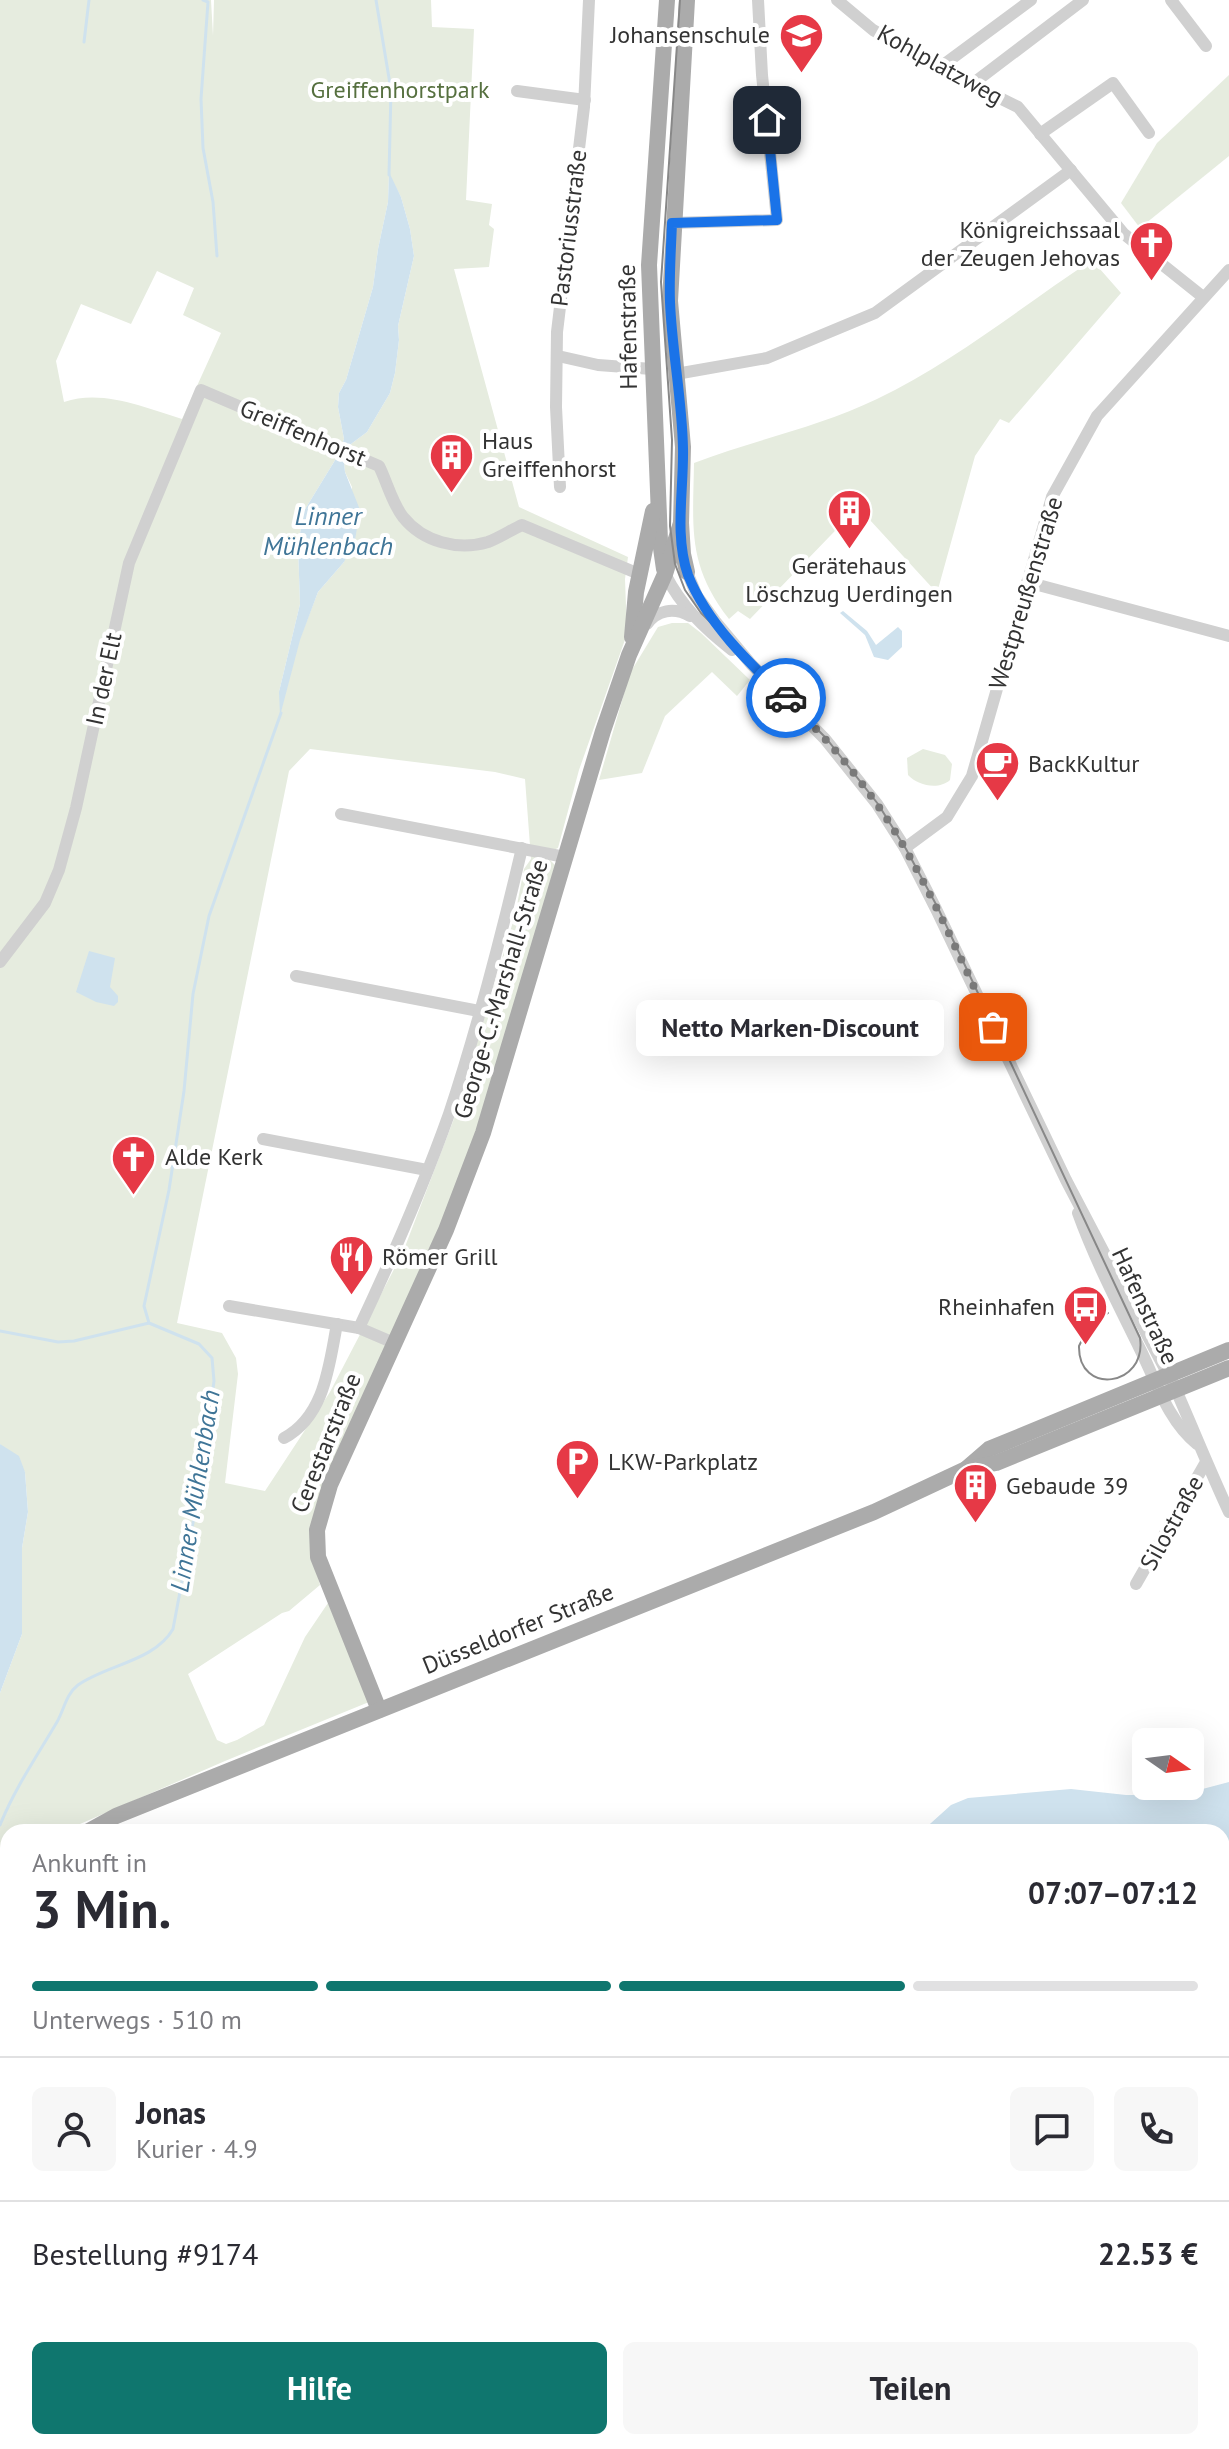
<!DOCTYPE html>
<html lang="de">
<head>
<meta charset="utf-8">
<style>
  body { margin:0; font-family:"PT Sans",sans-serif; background:#f7f7f7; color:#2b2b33; height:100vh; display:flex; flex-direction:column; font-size:30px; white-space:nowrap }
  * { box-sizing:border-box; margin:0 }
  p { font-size:26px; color:#7c7c81 }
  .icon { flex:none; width:44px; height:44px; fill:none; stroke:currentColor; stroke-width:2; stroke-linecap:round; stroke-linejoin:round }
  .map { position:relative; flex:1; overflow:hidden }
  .sheet { position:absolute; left:0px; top:1824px; width:1230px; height:626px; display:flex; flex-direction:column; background:#fff; border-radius:24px 24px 0 0; box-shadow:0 8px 32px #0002 }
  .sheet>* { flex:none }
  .needle { width:52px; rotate:104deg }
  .tools { position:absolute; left:1132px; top:1728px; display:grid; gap:16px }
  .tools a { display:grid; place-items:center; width:72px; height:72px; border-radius:12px; background:#fff; box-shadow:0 8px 32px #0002; font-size:40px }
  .pin { position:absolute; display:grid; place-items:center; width:68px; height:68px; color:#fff; margin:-34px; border-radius:16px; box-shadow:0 4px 12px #0006 }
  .courier { position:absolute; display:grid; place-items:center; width:80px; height:80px; margin:-40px; border:6px solid #1a73e8; border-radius:50%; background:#fff; color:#222; box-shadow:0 2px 10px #0007 }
  .bubble { position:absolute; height:56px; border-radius:12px; background:#fff; box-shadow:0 8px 32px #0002; font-size:26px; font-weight:700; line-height:56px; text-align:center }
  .summary em { font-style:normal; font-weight:700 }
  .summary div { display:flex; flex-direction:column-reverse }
  .summary { display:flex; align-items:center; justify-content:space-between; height:136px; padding:0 32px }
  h1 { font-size:52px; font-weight:700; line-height:60px }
  .bar { display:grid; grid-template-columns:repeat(4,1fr); gap:12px 8px; align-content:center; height:96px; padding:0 32px }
  .bar i { height:10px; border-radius:6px; background:#e1e1e2 }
  .bar .current { background:#0f766e }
  .bar p { grid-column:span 4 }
  .line { display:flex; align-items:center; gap:20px; padding:0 32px; border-top:2px solid #e1e1e2 }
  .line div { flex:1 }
  .round { display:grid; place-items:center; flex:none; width:84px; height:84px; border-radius:12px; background:#f7f7f7 }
  .primary-button { display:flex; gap:16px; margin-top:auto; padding:16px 32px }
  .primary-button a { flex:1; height:92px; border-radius:12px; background:#0f766e; color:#fff; font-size:32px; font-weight:700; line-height:92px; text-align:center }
  .primary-button a+a { background:#f7f7f7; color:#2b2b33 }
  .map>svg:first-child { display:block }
  .green { fill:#e6ecdf; fill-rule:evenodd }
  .water { fill:#cfe2ee }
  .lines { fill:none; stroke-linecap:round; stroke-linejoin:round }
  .stream { stroke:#cfe2ee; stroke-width:3 }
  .minor { stroke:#d0d0d0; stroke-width:12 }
  .major { stroke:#ababab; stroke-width:16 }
  .tram { stroke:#888; stroke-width:2 }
  .done { stroke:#7a7a7a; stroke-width:8; stroke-dasharray:0 14.4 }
  .route { stroke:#1a73e8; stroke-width:10 }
  .labels { text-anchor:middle; stroke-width:8; stroke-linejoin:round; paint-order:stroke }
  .poi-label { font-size:24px; fill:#333; stroke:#fff; text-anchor:start }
  .street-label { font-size:24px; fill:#333; stroke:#fff }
  .park-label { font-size:24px; fill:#56703f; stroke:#fff }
  .water-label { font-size:26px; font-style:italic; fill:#3f7597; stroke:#fff }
</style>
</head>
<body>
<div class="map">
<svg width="1229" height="2449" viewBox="0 0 1229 2449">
  <rect width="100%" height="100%" fill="#fff"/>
  <g class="green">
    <path d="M0 0H211L213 36 214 0H431L432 27 474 29 466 200 492 204 489 225 494 229 489 267 454 269 519 507 628 557 625 579 627 634 579 770 558 848 538 857 549 859 555 865 479 1132 310 1547 320 1585 289 1611 282 1613 188 1674 217 1740 226 1744 237 1740 264 1725 305 1637 328 1603 369 1702 225 1761 80 1824 72 1832H8V1902L0 1913V1693L22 1634V1548L28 1512 25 1472 0 1444ZM389 174 401 197 410 229 414 256 398 326 399 340 395 373 390 393 367 432 351 444 344 462 345 472 352 487 344 562 318 592 279 692 300 604 298 545 304 511 337 457 344 439 338 407 339 393 346 380 373 287 378 249 388 202ZM157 271 194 288 183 315 221 333 182 419C145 408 103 389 64 402L56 361 81 304 131 324ZM310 749 495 772 525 779 531 859 524 869 515 915 455 1116 403 1252 330 1392 265 1491 225 1483 238 1374 236 1358 222 1333 177 1323 289 771Z"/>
    <polygon points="1229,75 1229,156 1140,228 1121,203 1157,143"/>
    <path d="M1092 260 1121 293 1009 423 1000 419 975 456 937 593 858 507 750 619 738 611 729 619C687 565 693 528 694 463 754 440 819 427 877 399 954 362 1021 307 1092 260Z"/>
    <polygon points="672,623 688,623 701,633 750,680 737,696 712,672 665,716 642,773 599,780 630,673 658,627"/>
    <path d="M923 749 945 755 952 764 950 780C939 790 918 786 908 775L907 758Z"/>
  </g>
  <g class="water">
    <polygon points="389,172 401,197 410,229 414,256 398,326 399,340 395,373 390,393 367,432 351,444 344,462 345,472 360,510 355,540 344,562 318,592 300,640 280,716 279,692 300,604 298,545 304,511 337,457 344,439 338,407 339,393 346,380 373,287 378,249 388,202"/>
    <polygon points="843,611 867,631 876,645 898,627 902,631 902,647 888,660 874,657 865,635 840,613"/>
    <polygon points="89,951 115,958 110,987 118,996 118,1002 114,1006 96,1002 76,992"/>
    <polygon points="0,1444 19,1456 25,1472 28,1512 22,1548 22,1634 0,1693"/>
    <polygon points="1229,1782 1229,1955 1222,1958 1222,1832 921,1832 951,1805 968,1798 1071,1789 1126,1795 1162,1795 1168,1791 1195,1791"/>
    <polygon points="420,2442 537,2442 530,2449 412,2449"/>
  </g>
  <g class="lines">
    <g class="stream">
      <polyline points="203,0 208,2 201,99 203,148 213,202 217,256"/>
      <polyline points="376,0 391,90 389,175"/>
      <polyline points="84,42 89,0"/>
      <polyline points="0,1331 58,1342 74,1341 149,1323"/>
      <path d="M0 1825C15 1788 37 1756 57 1722 64 1710 66 1694 78 1685 106 1665 155 1661 173 1629L199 1491 214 1381 212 1358 199 1344 149 1323 144 1306 169 1190 184 1091 193 994 209 916 281 713"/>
    </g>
    <g class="minor">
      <polyline points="837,0 873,30 939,68 1018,107 1124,234 1203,297"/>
      <polyline points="1171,0 1206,46"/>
      <polyline points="939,68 1031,0"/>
      <polyline points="971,85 1083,0"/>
      <polyline points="517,91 585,100"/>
      <polyline points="1040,134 1113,83 1149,133"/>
      <polyline points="672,223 777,220 762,75 758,0"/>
      <polyline points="558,356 598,365 652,369"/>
      <polyline points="676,374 767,358 875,313 1071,170"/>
      <polyline points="560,487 556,407 557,332 584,107 589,0"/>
      <path d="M687 572 697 596 715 621 751 664 825 739 877 804 905 848 936 909 1066 1180 1176 1390C1194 1431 1210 1471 1229 1512"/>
      <path d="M665 574C681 606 704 628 732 650"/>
      <polyline points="1027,582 1229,636"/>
      <path d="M647 624C657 610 674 607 690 616"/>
      <polyline points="341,814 565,857"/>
      <polyline points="905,848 947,817 972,776 1052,497 1097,416 1229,270"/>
      <path d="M0 962 45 903 59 870 76 808 129 563 201 390 379 466C387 482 392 503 403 517 423 542 458 551 488 542 499 538 511 530 522 525L639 574"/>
      <polyline points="296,976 479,1011"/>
      <polyline points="263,1139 427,1170"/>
      <path d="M1078 1213C1095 1260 1118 1304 1140 1349 1156 1381 1168 1421 1197 1444"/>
      <polyline points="229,1306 359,1328 394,1343"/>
      <path d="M359 1328C392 1258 423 1187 449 1114 478 1027 501 937 522 848"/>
      <path d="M284 1438C325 1416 329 1365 337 1324"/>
      <polyline points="1136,1584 1206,1462"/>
      <polyline points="0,1885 8,1890"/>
      <polyline points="0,2230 8,2236"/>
      <polyline points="1222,2382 1229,2376"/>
      <polyline points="1140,2442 1144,2449"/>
      <polyline points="1021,2449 1085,2442"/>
      <polyline points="1175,2449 1178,2442"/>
    </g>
    <g class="major">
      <polyline points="687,0 670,301 683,447 681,523 683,554 687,572"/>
      <polyline points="664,569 660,541 649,265 667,0"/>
      <polyline points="632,637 636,592 653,511"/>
      <polyline points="967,1468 989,1449 1229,1350"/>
      <polyline points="379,1710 318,1557 317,1530 330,1485 446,1230 483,1133 603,731 629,655 665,574 681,523"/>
      <polyline points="87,1832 116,1816 874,1512 966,1469 996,1463 1229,1368"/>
      <polyline points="0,1927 8,1917"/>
    </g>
    <path class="tram" d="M680 0 661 282 672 440 670 526 675 564 685 590 701 613 826 738 878 804 906 849 938 908 1140 1338C1147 1387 1078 1396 1079 1346L1089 1326 1108 1313"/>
  </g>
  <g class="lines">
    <path class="done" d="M786 698C832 743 875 795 907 852 939 908 965 969 993 1027"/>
    <path class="route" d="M767 120 777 220 672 223C671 249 669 276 670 302 672 351 682 399 683 448 684 489 674 535 688 575 707 623 749 663 786 698"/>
  </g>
  <defs>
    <symbol id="school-pin" viewBox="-11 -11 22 30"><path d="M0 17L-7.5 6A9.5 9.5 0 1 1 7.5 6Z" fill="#e63946" stroke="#fff"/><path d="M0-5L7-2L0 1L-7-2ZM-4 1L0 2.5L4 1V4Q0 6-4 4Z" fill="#fff"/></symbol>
    <symbol id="church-pin" viewBox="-11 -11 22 30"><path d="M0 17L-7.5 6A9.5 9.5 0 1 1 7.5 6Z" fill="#e63946" stroke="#fff"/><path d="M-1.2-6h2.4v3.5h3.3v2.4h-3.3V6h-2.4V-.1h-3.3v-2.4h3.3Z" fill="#fff"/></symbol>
    <symbol id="building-pin" viewBox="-11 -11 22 30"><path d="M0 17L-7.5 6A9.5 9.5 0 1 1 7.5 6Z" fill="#e63946" stroke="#fff"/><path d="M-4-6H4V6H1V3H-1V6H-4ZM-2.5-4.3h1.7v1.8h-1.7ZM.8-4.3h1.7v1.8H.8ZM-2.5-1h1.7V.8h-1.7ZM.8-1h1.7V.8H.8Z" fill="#fff"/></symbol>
    <symbol id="cafe-pin" viewBox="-11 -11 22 30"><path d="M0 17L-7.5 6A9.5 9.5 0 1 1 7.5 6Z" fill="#e63946" stroke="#fff"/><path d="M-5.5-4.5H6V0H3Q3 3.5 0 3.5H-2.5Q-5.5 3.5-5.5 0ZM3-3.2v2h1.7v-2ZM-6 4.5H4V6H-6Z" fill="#fff"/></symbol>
    <symbol id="restaurant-pin" viewBox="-11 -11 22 30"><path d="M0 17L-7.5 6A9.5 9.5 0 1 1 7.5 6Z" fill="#e63946" stroke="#fff"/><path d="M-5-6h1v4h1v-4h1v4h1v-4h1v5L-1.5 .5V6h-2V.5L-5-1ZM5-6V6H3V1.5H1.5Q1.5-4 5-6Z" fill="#fff"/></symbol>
    <symbol id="bus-pin" viewBox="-11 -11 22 30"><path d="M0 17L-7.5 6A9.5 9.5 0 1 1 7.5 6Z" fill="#e63946" stroke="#fff"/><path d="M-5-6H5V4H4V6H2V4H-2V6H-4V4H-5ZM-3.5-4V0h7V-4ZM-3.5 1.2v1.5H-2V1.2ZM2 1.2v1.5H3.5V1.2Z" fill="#fff"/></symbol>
    <symbol id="parking-pin" viewBox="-11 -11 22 30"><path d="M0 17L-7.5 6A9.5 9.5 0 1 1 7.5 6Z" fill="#e63946" stroke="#fff"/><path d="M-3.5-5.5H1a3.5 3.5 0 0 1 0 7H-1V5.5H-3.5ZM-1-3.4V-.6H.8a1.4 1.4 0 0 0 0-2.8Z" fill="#fff"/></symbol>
  </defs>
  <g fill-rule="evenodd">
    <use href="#school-pin" x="776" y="10" width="51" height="69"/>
    <use href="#church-pin" x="1126" y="218" width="51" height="69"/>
    <use href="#building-pin" x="426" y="430" width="51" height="69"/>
    <use href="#building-pin" x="824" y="486" width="51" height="69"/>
    <use href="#cafe-pin" x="972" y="738" width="51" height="69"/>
    <use href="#church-pin" x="108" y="1132" width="51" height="69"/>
    <use href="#restaurant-pin" x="326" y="1232" width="51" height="69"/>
    <use href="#bus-pin" x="1060" y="1282" width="51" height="69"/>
    <use href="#parking-pin" x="552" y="1436" width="51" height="69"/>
    <use href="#building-pin" x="950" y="1460" width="51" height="69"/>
  </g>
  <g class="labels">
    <g class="poi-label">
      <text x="770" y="43" text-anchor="end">Johansenschule</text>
      <text x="1120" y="238" text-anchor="end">Königreichssaal<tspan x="1120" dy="28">der Zeugen Jehovas</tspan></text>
      <text x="482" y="449">Haus<tspan x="482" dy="28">Greiffenhorst</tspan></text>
      <text x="849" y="574" text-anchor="middle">Gerätehaus<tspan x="849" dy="28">Löschzug Uerdingen</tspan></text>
      <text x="1028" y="772">BackKultur</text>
      <text x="165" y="1165">Alde Kerk</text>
      <text x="382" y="1265">Römer Grill</text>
      <text x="1055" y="1315" text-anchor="end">Rheinhafen</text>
      <text x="608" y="1470">LKW-Parkplatz</text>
      <text x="1006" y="1494">Gebaude 39</text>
    </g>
    <g class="street-label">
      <text transform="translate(940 65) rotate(29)" y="8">Kohlplatzweg</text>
      <text transform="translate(569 228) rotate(-83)" y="8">Pastoriusstraße</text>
      <text transform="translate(628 327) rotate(-91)" y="8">Hafenstraße</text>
      <text transform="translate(303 433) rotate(23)" y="8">Greiffenhorst</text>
      <text transform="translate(1026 593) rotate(-73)" y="8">Westpreußenstraße</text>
      <text transform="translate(104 679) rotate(-78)" y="8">In der Elt</text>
      <text transform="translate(501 989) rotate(-73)" y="8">George-C.-Marshall-Straße</text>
      <text transform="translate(1145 1306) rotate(65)" y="8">Hafenstraße</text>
      <text transform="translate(326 1443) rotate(-68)" y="8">Cerestarstraße</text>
      <text transform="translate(1172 1523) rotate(-61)" y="8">Silostraße</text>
      <text transform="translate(518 1629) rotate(-22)" y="8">Düsseldorfer Straße</text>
    </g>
    <g class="park-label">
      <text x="400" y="98">Greiffenhorstpark</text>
    </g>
    <g class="water-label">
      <text x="328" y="525">Linner<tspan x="328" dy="30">Mühlenbach</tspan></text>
      <text transform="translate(195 1491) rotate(-81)" y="9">Linner Mühlenbach</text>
    </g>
  </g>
</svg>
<div class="tools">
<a><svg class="needle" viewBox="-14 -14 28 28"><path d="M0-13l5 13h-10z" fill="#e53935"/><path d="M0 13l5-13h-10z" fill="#7c7c81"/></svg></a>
</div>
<div class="pin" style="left:993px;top:1027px;background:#ea580c"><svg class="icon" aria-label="bag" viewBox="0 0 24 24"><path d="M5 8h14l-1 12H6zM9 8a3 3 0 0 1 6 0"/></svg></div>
<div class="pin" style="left:767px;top:120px;background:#1f2937"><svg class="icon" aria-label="home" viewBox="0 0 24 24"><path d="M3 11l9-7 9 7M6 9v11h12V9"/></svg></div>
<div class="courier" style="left:786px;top:698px"><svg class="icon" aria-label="car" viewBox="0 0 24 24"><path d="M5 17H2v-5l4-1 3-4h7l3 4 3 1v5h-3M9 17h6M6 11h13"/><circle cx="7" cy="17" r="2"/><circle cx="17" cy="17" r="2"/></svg></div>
<div class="bubble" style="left:636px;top:1000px;width:308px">Netto Marken-Discount</div>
<section class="sheet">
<div class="summary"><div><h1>3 Min.</h1><p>Ankunft in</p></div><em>07:07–07:12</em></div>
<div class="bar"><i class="current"></i><i class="current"></i><i class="current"></i><i></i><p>Unterwegs · 510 m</p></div>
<div class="line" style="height:144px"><a class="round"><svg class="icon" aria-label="person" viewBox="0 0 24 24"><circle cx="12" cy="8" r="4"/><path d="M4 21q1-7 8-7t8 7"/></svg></a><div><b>Jonas</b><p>Kurier · 4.9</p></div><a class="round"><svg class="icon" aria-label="chat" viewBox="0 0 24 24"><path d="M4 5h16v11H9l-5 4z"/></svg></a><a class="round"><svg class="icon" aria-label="phone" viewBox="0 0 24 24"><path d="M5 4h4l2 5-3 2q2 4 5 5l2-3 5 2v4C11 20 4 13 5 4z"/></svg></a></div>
<div class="line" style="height:104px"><div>Bestellung #9174</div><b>22.53 €</b></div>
<div class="primary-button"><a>Hilfe</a><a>Teilen</a></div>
</section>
</div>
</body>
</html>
